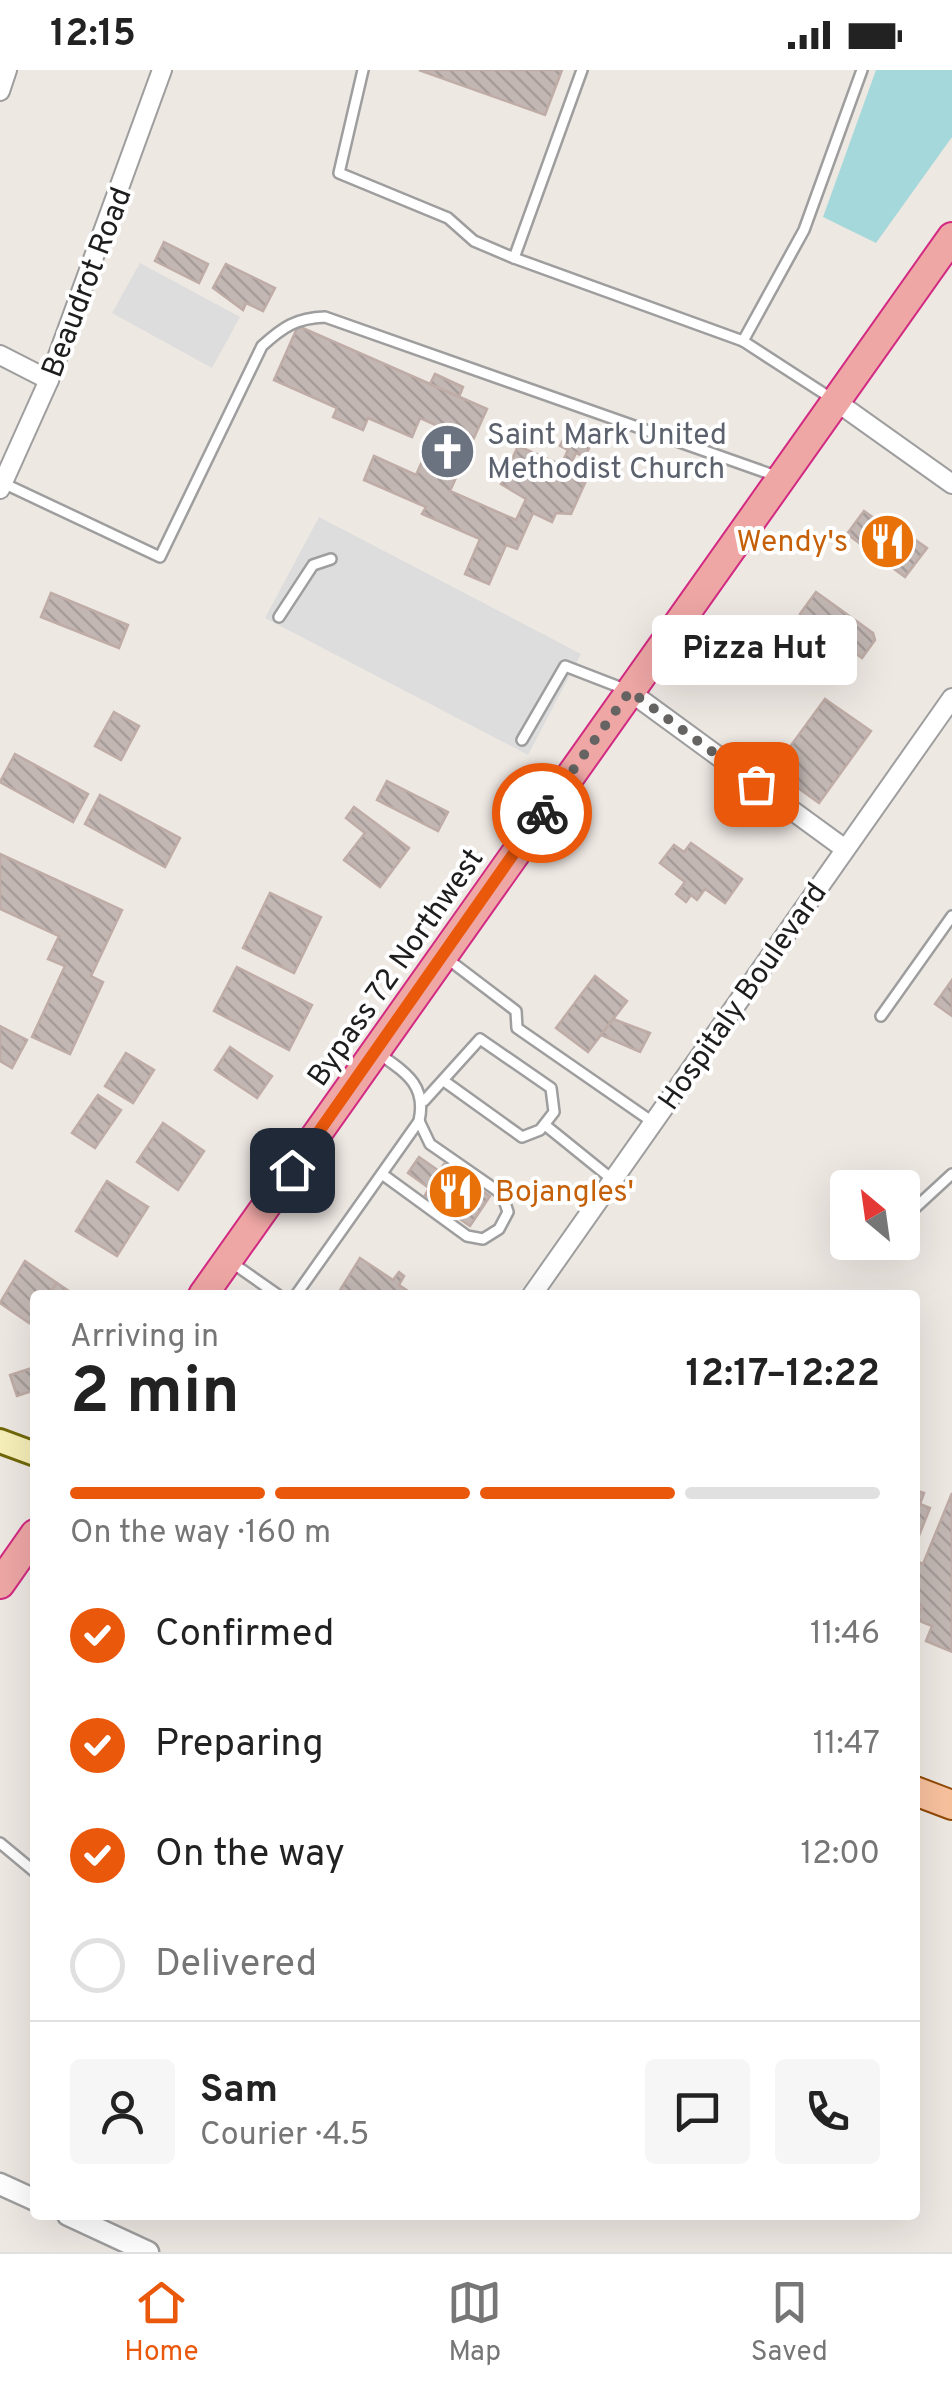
<!DOCTYPE html>
<html lang="en">
<head>
<meta charset="utf-8">
<style>
  body { margin:0; font-family:Overpass,sans-serif; background:#f6f6f6; color:#222; height:100vh; display:flex; flex-direction:column; font-size:38px; white-space:nowrap }
  * { box-sizing:border-box; margin:0 }
  p { font-size:32px; color:#767676 }
  .icon { flex:none; width:55px; height:55px; fill:none; stroke:currentColor; stroke-width:2; stroke-linecap:round; stroke-linejoin:round }
  .map { position:relative; flex:1; overflow:hidden }
  .details { position:absolute; left:30px; top:1220px; width:890px; height:930px; display:flex; flex-direction:column; background:#fff; border-radius:10px; box-shadow:0 10px 40px #0002 }
  .details>* { flex:none }
  .needle { width:65px; rotate:331deg }
  .controls { position:absolute; left:830px; top:1100px; display:grid; gap:20px }
  .controls a { display:grid; place-items:center; width:90px; height:90px; border-radius:10px; background:#fff; box-shadow:0 10px 40px #0002; font-size:50px }
  .pin { position:absolute; display:grid; place-items:center; width:85px; height:85px; color:#fff; margin:-42px; border-radius:20px; box-shadow:0 5px 15px #0006 }
  .courier { position:absolute; display:grid; place-items:center; width:100px; height:100px; margin:-50px; border:8px solid #ea580c; border-radius:50%; background:#fff; color:#222; box-shadow:0 2px 12px #0007 }
  .bubble { position:absolute; height:70px; border-radius:10px; background:#fff; box-shadow:0 10px 40px #0002; font-size:32px; font-weight:700; line-height:70px; text-align:center }
  .overview em { font-style:normal; font-weight:700 }
  .overview div { display:flex; flex-direction:column-reverse }
  .overview { display:flex; align-items:center; justify-content:space-between; height:170px; padding:0 40px }
  h1 { font-size:65px; font-weight:700; line-height:75px }
  .bar { display:grid; grid-template-columns:repeat(4,1fr); gap:15px 10px; align-content:center; height:120px; padding:0 40px }
  .bar i { height:12px; border-radius:8px; background:#e0e0e0 }
  .bar .active { background:#ea580c }
  .bar p { grid-column:span 4 }
  .line { display:flex; align-items:center; gap:25px; padding:0 40px; border-top:2px solid #e0e0e0 }
  .line div { flex:1 }
  .round { display:grid; place-items:center; flex:none; width:105px; height:105px; border-radius:10px; background:#f6f6f6 }
  ol { padding:0 40px; list-style:none }
  li { display:flex; align-items:center; gap:30px; height:110px }
  li p { margin-inline-start:auto }
  li .icon { padding:10px; border-radius:50%; background:#ea580c; color:#fff; stroke-width:4 }
  li:last-child { color:#767676 }
  li i { width:55px; height:55px; border:5px solid #e0e0e0; border-radius:50% }
  .status { display:flex; justify-content:space-between; align-items:center; height:70px; padding:0 50px; background:#fff; direction:ltr }
  .status svg { height:28px; fill:currentColor }
  .tab-bar { display:flex; justify-content:space-around; align-items:center; height:140px; border-top:2px solid #e0e0e0; background:#fff; font-size:28px; color:#767676 }
  .tab-bar a { display:grid; justify-items:center; gap:5px }
  .tab-bar .active { color:#ea580c }
  .map>svg:first-child { display:block }
  .parking { fill:#ddd }
  .water { fill:#a5d8da }
  .building { fill:url(#building-back-hatch); stroke:#bfaca6; stroke-width:2.5 }
  .lines { fill:none; stroke-linecap:round; stroke-linejoin:round }
  .service-casing { stroke:#9e9e9e; stroke-width:14 }
  .minor-casing { stroke:#9e9e9e; stroke-width:22 }
  .tertiary-casing { stroke:#9e9e9e; stroke-width:25 }
  .secondary-casing { stroke:#706808; stroke-width:28 }
  .primary-casing { stroke:#914905; stroke-width:32 }
  .trunk-casing { stroke:#d22a82; stroke-width:32 }
  .service { stroke:#fff; stroke-width:9 }
  .minor { stroke:#fff; stroke-width:18 }
  .tertiary { stroke:#fff; stroke-width:20 }
  .secondary { stroke:#f7efb8; stroke-width:22 }
  .primary { stroke:#f8c19e; stroke-width:28 }
  .trunk { stroke:#eea7a5; stroke-width:28 }
  .done { stroke:#666462; stroke-width:10; stroke-dasharray:0 18 }
  .route { stroke:#ea580c; stroke-width:12 }
  .labels { text-anchor:middle; stroke-width:8; stroke-linejoin:round; paint-order:stroke }
  .street-label { font-size:30px; fill:#1d1d1d; stroke:#fff }
  .worship-label { font-size:30px; fill:#5b616d; stroke:#fff; text-anchor:start }
  .food-label { font-size:30px; fill:#c56008; stroke:#fff; text-anchor:end }
</style>
</head>
<body>
<div class="status"><b>12:15</b><svg viewBox="0 0 49 12"><path d="M0 12V9h3v3zM5 12V6h3v6zM10 12V3h3v9zM15 12V0h3v12zM26 1h20v11H26zM47 4h2v5h-2z"/></svg></div>
<div class="map">
<svg width="952" height="2182" viewBox="0 0 952 2182">
  <defs>
    <pattern id="building-back-hatch" width="6" height="6" patternUnits="userSpaceOnUse" patternTransform="scale(2.5)"><rect width="6" height="6" fill="#c2b7b3"/><path d="M-1 5l2 2M0 0l6 6M5-1l2 2" fill="none" stroke="#a69d9a"/></pattern>
  </defs>
  <rect width="100%" height="100%" fill="#eee8e3"/>
  <g class="parking">
    <polygon points="140,193 240,247 212,298 112,243"/>
    <polygon points="319,447 581,584 528,685 265,548"/>
  </g>
  <polygon class="water" points="876,0 952,0 952,67 876,173 823,147"/>
  <g class="building">
    <polygon points="419,0 562,0 545,45"/>
    <polygon points="164,172 208,194 199,213 155,191"/>
    <polygon points="226,194 275,218 263,241 246,233 243,240 213,218"/>
    <polygon points="298,256 487,339 450,421 516,450 526,429 501,414 518,376 580,403 577,410 585,413 571,444 556,443 552,452 533,443 517,479 506,475 489,514 465,504 480,469 422,444 426,437 364,410 374,386 416,405 438,356 420,348 412,367 368,348 363,360 333,347 337,338 274,310"/>
    <polygon points="435,304 463,317 459,327 430,314"/>
    <polygon points="569,358 593,369 585,387 576,383 569,398 561,395 568,380 560,376"/>
    <polygon points="864,441 878,451 881,446 927,478 905,507 847,464"/>
    <polygon points="816,522 873,563 875,570 862,588 800,544"/>
    <polygon points="51,523 128,555 119,578 41,547"/>
    <polygon points="825,629 871,661 819,733 773,700"/>
    <polygon points="114,642 139,656 121,690 95,676"/>
    <polygon points="15,684 88,724 73,752 0,712"/>
    <polygon points="387,711 448,742 438,761 377,730"/>
    <polygon points="100,725 180,768 165,797 85,754"/>
    <polygon points="354,737 409,778 380,817 344,790 365,763 346,748"/>
    <polygon points="691,773 742,809 725,833 705,819 697,830 691,825 686,832 676,824 685,812 660,793 674,775 684,782"/>
    <polygon points="0,784 122,840 91,906 103,912 70,984 32,967 65,896 48,889 59,866 0,839"/>
    <polygon points="270,823 321,847 294,903 243,878"/>
    <polygon points="237,897 312,935 289,980 214,941"/>
    <polygon points="595,906 627,931 588,982 556,958"/>
    <polygon points="952,910 952,946 935,934"/>
    <polygon points="613,949 650,963 640,982 601,965"/>
    <polygon points="0,956 27,970 12,998 0,991"/>
    <polygon points="230,977 272,1006 257,1028 215,1000"/>
    <polygon points="126,983 154,1000 133,1033 105,1016"/>
    <polygon points="98,1025 121,1040 95,1078 72,1063"/>
    <polygon points="163,1053 204,1081 178,1120 137,1092"/>
    <polygon points="419,1087 439,1101 444,1094 490,1126 470,1156 425,1125 429,1118 408,1103"/>
    <polygon points="107,1111 148,1137 117,1186 76,1161"/>
    <polygon points="360,1188 393,1210 399,1202 404,1206 399,1215 414,1225 337,1225"/>
    <polygon points="25,1191 57,1213 48,1225 35,1225 35,1244 29,1253 0,1233"/>
    <polygon points="57,1213 75,1225 48,1225"/>
    <polygon points="35,1297 35,1320 17,1326 10,1305"/>
    <polygon points="915,1420 924,1423 920,1434 930,1438 916,1473"/>
    <polygon points="952,1423 952,1582 926,1571 932,1556 917,1550 922,1537 915,1534 915,1490 923,1494"/>
  </g>
  <g class="lines">
    <defs>
      <g id="service">
        <polyline points="363,0 339,103 448,148 474,171 514,188 582,0"/>
        <polyline points="514,188 743,271 834,330"/>
        <polyline points="743,271 804,160 862,0"/>
        <path d="M3 413 160 487 262 276C283 257 296 248 325 247L776 406"/>
        <polyline points="279,547 313,495 331,489"/>
        <polyline points="522,670 565,596 627,620"/>
        <polyline points="445,887 516,941 517,958 654,1053"/>
        <polyline points="881,946 952,846"/>
        <polyline points="424,1031 480,969 551,1018 554,1042 540,1060 522,1067 444,1011"/>
        <polyline points="545,1055 613,1110"/>
        <polyline points="382,1104 467,1166 483,1169 499,1159 508,1142 502,1124 430,1074 419,1051"/>
        <polyline points="902,1150 952,1104"/>
        <polyline points="868,1182 878,1172"/>
        <polyline points="231,1192 278,1225"/>
        <path d="M296 1225 419 1051C427 1015 406 1003 378 983"/>
        <polyline points="0,1773 35,1802"/>
      </g>
      <g id="minor">
        <polyline points="0,21 7,0"/>
        <polyline points="0,285 49,310"/>
        <polyline points="834,330 952,414"/>
        <polyline points="0,419 49,310 162,0"/>
        <polyline points="629,621 845,779"/>
        <polyline points="532,1225 952,628"/>
      </g>
      <g id="tertiary">
        <polyline points="0,2114 35,2130"/>
        <polyline points="68,2145 148,2182"/>
      </g>
      <polyline id="secondary" points="0,1371 35,1384"/>
      <polyline id="primary" points="915,1721 952,1735"/>
      <g id="trunk">
        <polyline points="203,1225 952,167"/>
        <polyline points="0,1514 35,1464"/>
      </g>
    </defs>
    <use href="#service" class="service-casing"/>
    <use href="#minor" class="minor-casing"/>
    <use href="#tertiary" class="tertiary-casing"/>
    <use href="#secondary" class="secondary-casing"/>
    <use href="#primary" class="primary-casing"/>
    <use href="#trunk" class="trunk-casing"/>
    <use href="#service" class="service"/>
    <use href="#minor" class="minor"/>
    <use href="#tertiary" class="tertiary"/>
    <use href="#secondary" class="secondary"/>
    <use href="#primary" class="primary"/>
    <use href="#trunk" class="trunk"/>
  </g>
  <g class="lines">
    <polyline class="done" points="542,743 630,621 756,714"/>
    <polyline class="route" points="292,1100 542,743"/>
  </g>
  <defs>
    <symbol id="church-disc" viewBox="-11 -11 22 22"><circle r="9.5" fill="#6b7280" stroke="#fff"/><path d="M-1.2-6h2.4v3.5h3.3v2.4h-3.3V6h-2.4V-.1h-3.3v-2.4h3.3Z" fill="#fff"/></symbol>
    <symbol id="restaurant-disc" viewBox="-11 -11 22 22"><circle r="9.5" fill="#e8710a" stroke="#fff"/><path d="M-5-6h1v4h1v-4h1v4h1v-4h1v5L-1.5 .5V6h-2V.5L-5-1ZM5-6V6H3V1.5H1.5Q1.5-4 5-6Z" fill="#fff"/></symbol>
  </defs>
  <g fill-rule="evenodd">
    <use href="#church-disc" x="416" y="350" width="63" height="63"/>
    <use href="#restaurant-disc" x="856" y="440" width="63" height="63"/>
    <use href="#restaurant-disc" x="424" y="1090" width="63" height="63"/>
  </g>
  <g class="labels">
    <g class="street-label">
      <text transform="translate(86 212) rotate(-69)" y="10">Beaudrot Road</text>
      <text transform="translate(395 897) rotate(-55)" y="10">Bypass 72 Northwest</text>
      <text transform="translate(742 926) rotate(-55)" y="10">Hospitaly Boulevard</text>
    </g>
    <g class="worship-label">
      <text x="487" y="374">Saint Mark United<tspan x="487" dy="34">Methodist Church</tspan></text>
    </g>
    <g class="food-label">
      <text x="848" y="481">Wendy's</text>
      <text x="495" y="1131" text-anchor="start">Bojangles'</text>
    </g>
  </g>
</svg>
<div class="controls">
<a><svg class="needle" viewBox="-14 -14 28 28"><path d="M0-13l5 13h-10z" fill="#e53935"/><path d="M0 13l5-13h-10z" fill="#767676"/></svg></a>
</div>
<div class="pin" style="left:756px;top:714px;background:#ea580c"><svg class="icon" aria-label="bag" viewBox="0 0 24 24"><path d="M5 8h14l-1 12H6zM9 8a3 3 0 0 1 6 0"/></svg></div>
<div class="pin" style="left:292px;top:1100px;background:#1f2937"><svg class="icon" aria-label="home" viewBox="0 0 24 24"><path d="M3 11l9-7 9 7M6 9v11h12V9"/></svg></div>
<div class="courier" style="left:542px;top:743px"><svg class="icon" aria-label="bike" viewBox="0 0 24 24"><circle cx="6" cy="16" r="4"/><circle cx="18" cy="16" r="4"/><path d="M6 16l4-8h5l3 8M10 8l3 8H6M13 5h3"/></svg></div>
<div class="bubble" style="left:652px;top:545px;width:205px">Pizza Hut</div>
<section class="details">
<div class="overview"><div><h1>2 min</h1><p>Arriving in</p></div><em>12:17–12:22</em></div>
<div class="bar"><i class="active"></i><i class="active"></i><i class="active"></i><i></i><p>On the way · 160 m</p></div>
<ol>
<li><svg class="icon" aria-label="check" viewBox="0 0 24 24"><path d="M5 12l5 5 9-10"/></svg>Confirmed<p>11:46</p></li>
<li><svg class="icon" aria-label="check" viewBox="0 0 24 24"><path d="M5 12l5 5 9-10"/></svg>Preparing<p>11:47</p></li>
<li><svg class="icon" aria-label="check" viewBox="0 0 24 24"><path d="M5 12l5 5 9-10"/></svg>On the way<p>12:00</p></li>
<li><i></i>Delivered</li>
</ol>
<div class="line" style="height:180px"><a class="round"><svg class="icon" aria-label="person" viewBox="0 0 24 24"><circle cx="12" cy="8" r="4"/><path d="M4 21q1-7 8-7t8 7"/></svg></a><div><b>Sam</b><p>Courier · 4.5</p></div><a class="round"><svg class="icon" aria-label="chat" viewBox="0 0 24 24"><path d="M4 5h16v11H9l-5 4z"/></svg></a><a class="round"><svg class="icon" aria-label="phone" viewBox="0 0 24 24"><path d="M5 4h4l2 5-3 2q2 4 5 5l2-3 5 2v4C11 20 4 13 5 4z"/></svg></a></div>
</section>
</div>
<nav class="tab-bar">
<a class="active"><svg class="icon" aria-label="home" viewBox="0 0 24 24"><path d="M3 11l9-7 9 7M6 9v11h12V9"/></svg>Home</a>
<a><svg class="icon" aria-label="map" viewBox="0 0 24 24"><path d="M3 6l6-2 6 2 6-2v14l-6 2-6-2-6 2zM9 4v14M15 6v14"/></svg>Map</a>
<a><svg class="icon" aria-label="saved" viewBox="0 0 24 24"><path d="M7 4h10v16l-5-4-5 4z"/></svg>Saved</a>
</nav>
</body>
</html>
